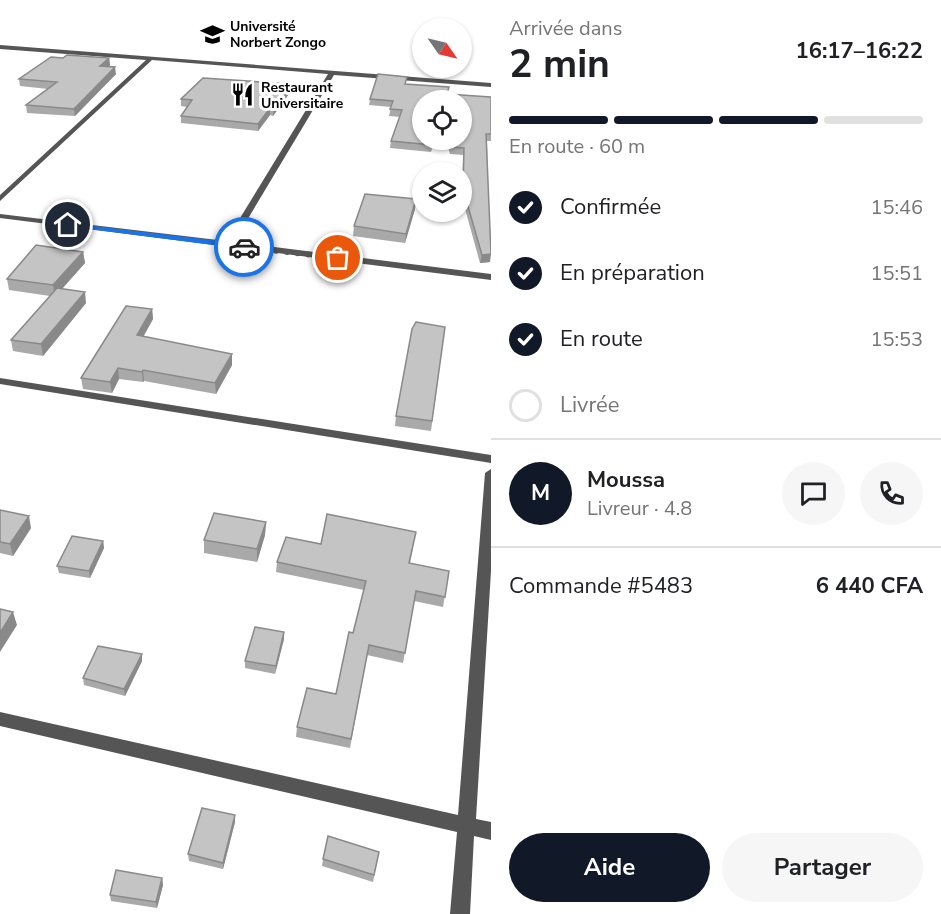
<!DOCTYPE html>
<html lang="fr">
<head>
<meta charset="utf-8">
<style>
  body { margin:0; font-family:"Nunito Sans",sans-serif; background:#f6f6f6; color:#202124; height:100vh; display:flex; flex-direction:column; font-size:22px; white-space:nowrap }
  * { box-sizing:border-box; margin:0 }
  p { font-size:20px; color:#757577 }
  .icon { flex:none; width:33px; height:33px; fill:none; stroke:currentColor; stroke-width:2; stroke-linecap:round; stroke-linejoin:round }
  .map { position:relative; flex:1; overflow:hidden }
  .drawer { display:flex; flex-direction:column; background:#fff; width:450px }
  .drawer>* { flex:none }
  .needle { width:39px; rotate:124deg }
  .fabs { position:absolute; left:412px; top:18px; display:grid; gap:12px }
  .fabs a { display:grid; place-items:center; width:60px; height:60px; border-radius:50%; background:#fff; box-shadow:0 2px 4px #0004; font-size:30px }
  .pin { position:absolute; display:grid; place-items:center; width:51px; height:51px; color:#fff; margin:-26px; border:3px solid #fff; border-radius:50%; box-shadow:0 2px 6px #0007 }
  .courier { position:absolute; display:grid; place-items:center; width:60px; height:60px; margin:-30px; border:4px solid #1a73e8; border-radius:50%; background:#fff; color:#222; box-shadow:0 2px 8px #0007 }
  .headline em { font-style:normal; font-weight:700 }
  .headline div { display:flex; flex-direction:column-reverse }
  .headline { display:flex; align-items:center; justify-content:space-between; height:102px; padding:0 18px }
  h1 { font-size:39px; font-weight:700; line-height:45px }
  .bar { display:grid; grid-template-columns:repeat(4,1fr); gap:9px 6px; align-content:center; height:72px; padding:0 18px }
  .bar i { height:8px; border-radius:4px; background:#e0e0e0 }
  .bar .selected { background:#111827 }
  .bar p { grid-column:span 4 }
  .line { display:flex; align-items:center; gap:15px; padding:0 18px; border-top:2px solid #e0e0e0 }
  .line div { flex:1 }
  .round { display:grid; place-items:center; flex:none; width:63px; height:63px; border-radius:32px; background:#f6f6f6 }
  ol { padding:0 18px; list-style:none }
  li { display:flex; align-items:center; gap:18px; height:66px }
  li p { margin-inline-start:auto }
  li .icon { padding:6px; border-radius:50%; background:#111827; color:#fff; stroke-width:4 }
  li:last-child { color:#757577 }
  li i { width:33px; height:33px; border:3px solid #e0e0e0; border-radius:50% }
  .primary-button { display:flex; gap:12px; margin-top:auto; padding:12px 18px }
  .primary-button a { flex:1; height:69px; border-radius:36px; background:#111827; color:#fff; font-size:24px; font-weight:700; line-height:69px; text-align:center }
  .primary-button a+a { background:#f6f6f6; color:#202124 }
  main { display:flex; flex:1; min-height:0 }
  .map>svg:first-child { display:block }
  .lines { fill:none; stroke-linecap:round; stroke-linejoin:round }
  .minor { fill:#555; fill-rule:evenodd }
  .wall { fill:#a9a9a9 }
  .shaded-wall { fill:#898989 }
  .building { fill:#c4c4c4; stroke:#898989; stroke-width:1.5 }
  .route { fill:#1a73e8 }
  .done { stroke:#595959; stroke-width:6; stroke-dasharray:0 10.8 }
  .labels { text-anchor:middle; stroke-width:6; stroke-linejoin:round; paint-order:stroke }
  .far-poi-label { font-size:14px; font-weight:bold; fill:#000; stroke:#fff; text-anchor:start }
</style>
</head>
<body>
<main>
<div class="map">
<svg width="491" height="914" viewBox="0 0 491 914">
  <rect width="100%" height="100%" fill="#fff"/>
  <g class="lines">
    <g class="minor">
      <polygon points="0,45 491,83 491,87 334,75 234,242 491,274 491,280 0,218 0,214 226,241 328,74 152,60 0,201 0,195 146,60 0,49"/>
      <polygon points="0,378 491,455 491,463 0,384"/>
      <polygon points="491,469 491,571 476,819 491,822 491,840 474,836 470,914 450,914 457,832 0,726 0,712 458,815 485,473"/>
    </g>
  </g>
  <g class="wall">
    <polygon points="63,58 109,58 110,65 109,67 116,74 75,116 27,113 26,105 48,89 20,86 19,79"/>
    <polygon points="406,84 448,94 491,97 491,141 487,141 490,262 480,263 462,198 463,155 450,154 446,140 462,140 462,100 423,100 423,140 435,140 431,152 390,148 391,141 400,117 389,116 391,107 369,105 370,99"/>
    <polygon points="291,91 273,116 270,115 258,131 181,123 181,116 187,107 181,106 181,99"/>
    <polygon points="415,209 405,243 353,236 354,226"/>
    <polygon points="83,252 85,263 62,288 86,303 43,356 13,351 11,340 50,296 9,290 7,279"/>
    <polygon points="152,309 153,319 143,337 232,365 216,394 144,381 143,382 119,379 112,393 83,389 81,378"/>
    <polygon points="445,327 431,431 395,426 396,416"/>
    <polygon points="0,510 31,528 13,556 0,553"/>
    <polygon points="266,522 265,535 257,562 204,553 204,540"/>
    <polygon points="416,532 410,563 449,571 443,607 414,601 403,663 367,655 350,748 296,737 297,727 336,694 353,633 364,590 276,572 277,562 321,544"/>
    <polygon points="103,541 104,548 90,578 59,573 57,566"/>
    <polygon points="284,632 284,639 275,674 245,668 245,661"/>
    <polygon points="142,654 142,661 125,696 84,685 83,678"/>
    <polygon points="235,822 223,869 189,861 188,854"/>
    <polygon points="379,852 373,882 322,866 323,859"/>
    <polygon points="162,878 163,885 157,908 111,901 110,895"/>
  </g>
  <g class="shaded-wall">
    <polygon points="109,58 110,65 101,73 100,66"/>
    <polygon points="115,67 116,74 75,116 74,109"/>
    <polygon points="292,84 291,91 273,116 273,108"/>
    <polygon points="270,108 270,115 258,131 258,124"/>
    <polygon points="416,199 415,209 405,243 406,234"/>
    <polygon points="83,252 85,263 55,297 53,285"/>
    <polygon points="491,254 490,262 480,263 482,255"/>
    <polygon points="85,292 86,303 43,356 41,344"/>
    <polygon points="152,309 153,319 138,346 137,335"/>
    <polygon points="232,354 232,365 216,394 215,383"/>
    <polygon points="118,368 119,379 112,393 110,382"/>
    <polygon points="143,370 144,381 143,382 142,372"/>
    <polygon points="29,516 31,528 13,556 10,544"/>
    <polygon points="266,522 265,535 257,562 257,549"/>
    <polygon points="103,541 104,548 90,578 89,571"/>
    <polygon points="13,612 17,625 0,652 0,633"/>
    <polygon points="284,632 284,639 275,674 276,666"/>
    <polygon points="142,654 142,661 125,696 124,689"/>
    <polygon points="235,815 235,822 223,869 223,863"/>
    <polygon points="162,878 163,885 157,908 156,902"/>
  </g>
  <g class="building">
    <polygon points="67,55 109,58 100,66 115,67 74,109 26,105 57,82 19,79 51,57 63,58"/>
    <polygon points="378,74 407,77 405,84 449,87 447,94 491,97 491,134 486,134 491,254 482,255 463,189 464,148 451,147 449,140 462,140 462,100 423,100 423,140 434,140 432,145 391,141 402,110 390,109 393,101 370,99"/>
    <polygon points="203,78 292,84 273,108 270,108 258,124 181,116 192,100 181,99"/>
    <polygon points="365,194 416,199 406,234 354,226"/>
    <polygon points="36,245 83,252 53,285 7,279"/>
    <polygon points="57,288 85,292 41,344 11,340"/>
    <polygon points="126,306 152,309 137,335 232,354 215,383 143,370 142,372 118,368 110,382 81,378"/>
    <polygon points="416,322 445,327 432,421 396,416 412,329"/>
    <polygon points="0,510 29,516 10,544 0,542"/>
    <polygon points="214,513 266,522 257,549 204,540"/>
    <polygon points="327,514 416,532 409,563 449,571 445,597 416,591 405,653 369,645 351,739 297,727 307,688 336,694 349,632 353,633 366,581 277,562 286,537 321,544"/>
    <polygon points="72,536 103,541 89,571 57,566"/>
    <polygon points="0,609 13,612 0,633"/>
    <polygon points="255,627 284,632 276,666 245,661"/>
    <polygon points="98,646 142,654 124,689 83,678"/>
    <polygon points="202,808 235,815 223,863 188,854"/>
    <polygon points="328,836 379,852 374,875 323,859"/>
    <polygon points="116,870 162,878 156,902 110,895"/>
  </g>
  <polygon class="route" points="68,223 244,244 247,247 244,249 66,226"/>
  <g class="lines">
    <polyline class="done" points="244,247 338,258"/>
  </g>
  <defs>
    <symbol id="university-bare" viewBox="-9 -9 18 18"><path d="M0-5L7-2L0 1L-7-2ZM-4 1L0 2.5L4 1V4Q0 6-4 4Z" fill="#000" stroke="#fff" stroke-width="2.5" paint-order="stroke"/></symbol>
    <symbol id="restaurant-bare" viewBox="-9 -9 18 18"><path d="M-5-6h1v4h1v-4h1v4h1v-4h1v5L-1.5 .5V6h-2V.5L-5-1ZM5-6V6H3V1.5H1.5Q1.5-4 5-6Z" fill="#000" stroke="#fff" stroke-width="2.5" paint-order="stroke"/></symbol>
  </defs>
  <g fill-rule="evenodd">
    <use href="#university-bare" x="196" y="18" width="33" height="33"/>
    <use href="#restaurant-bare" x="226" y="78" width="33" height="33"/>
  </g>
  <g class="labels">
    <g class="far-poi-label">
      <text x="230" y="31">Université<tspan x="230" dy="16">Norbert Zongo</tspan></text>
      <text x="261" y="92">Restaurant<tspan x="261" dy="16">Universitaire</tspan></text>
    </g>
  </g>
</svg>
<div class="fabs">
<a><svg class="needle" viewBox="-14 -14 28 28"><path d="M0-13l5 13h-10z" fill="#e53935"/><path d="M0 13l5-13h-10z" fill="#757577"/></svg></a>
<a><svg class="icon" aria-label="locate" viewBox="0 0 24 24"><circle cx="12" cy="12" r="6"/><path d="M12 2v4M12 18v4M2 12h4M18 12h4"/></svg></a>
<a><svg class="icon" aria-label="layers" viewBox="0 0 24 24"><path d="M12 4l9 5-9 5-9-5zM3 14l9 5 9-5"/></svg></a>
</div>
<div class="pin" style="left:338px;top:258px;background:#ea580c"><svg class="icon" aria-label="bag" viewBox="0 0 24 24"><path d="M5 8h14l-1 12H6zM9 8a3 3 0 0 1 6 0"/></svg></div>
<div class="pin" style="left:68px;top:225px;background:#1f2937"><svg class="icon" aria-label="home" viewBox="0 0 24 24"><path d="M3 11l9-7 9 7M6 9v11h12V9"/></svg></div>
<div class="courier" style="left:244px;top:247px"><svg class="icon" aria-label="car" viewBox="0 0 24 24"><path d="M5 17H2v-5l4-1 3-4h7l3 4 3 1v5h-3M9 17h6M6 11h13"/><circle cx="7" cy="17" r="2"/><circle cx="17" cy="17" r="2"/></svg></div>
</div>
<section class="drawer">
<div class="headline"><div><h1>2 min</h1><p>Arrivée dans</p></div><em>16:17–16:22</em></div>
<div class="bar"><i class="selected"></i><i class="selected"></i><i class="selected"></i><i></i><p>En route · 60 m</p></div>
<ol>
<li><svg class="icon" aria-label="check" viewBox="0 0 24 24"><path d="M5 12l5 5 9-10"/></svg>Confirmée<p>15:46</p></li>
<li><svg class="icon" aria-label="check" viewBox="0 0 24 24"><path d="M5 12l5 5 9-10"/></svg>En préparation<p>15:51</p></li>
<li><svg class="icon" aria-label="check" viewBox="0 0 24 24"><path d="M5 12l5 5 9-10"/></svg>En route<p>15:53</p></li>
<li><i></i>Livrée</li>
</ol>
<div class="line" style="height:108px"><b class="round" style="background:#111827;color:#fff">M</b><div><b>Moussa</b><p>Livreur · 4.8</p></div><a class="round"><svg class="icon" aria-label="chat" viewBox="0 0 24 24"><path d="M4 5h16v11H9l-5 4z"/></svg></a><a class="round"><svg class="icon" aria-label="phone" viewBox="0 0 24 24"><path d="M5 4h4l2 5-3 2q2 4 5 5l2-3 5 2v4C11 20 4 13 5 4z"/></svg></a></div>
<div class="line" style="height:78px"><div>Commande #5483</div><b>6 440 CFA</b></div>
<div class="primary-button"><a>Aide</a><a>Partager</a></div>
</section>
</main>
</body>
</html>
